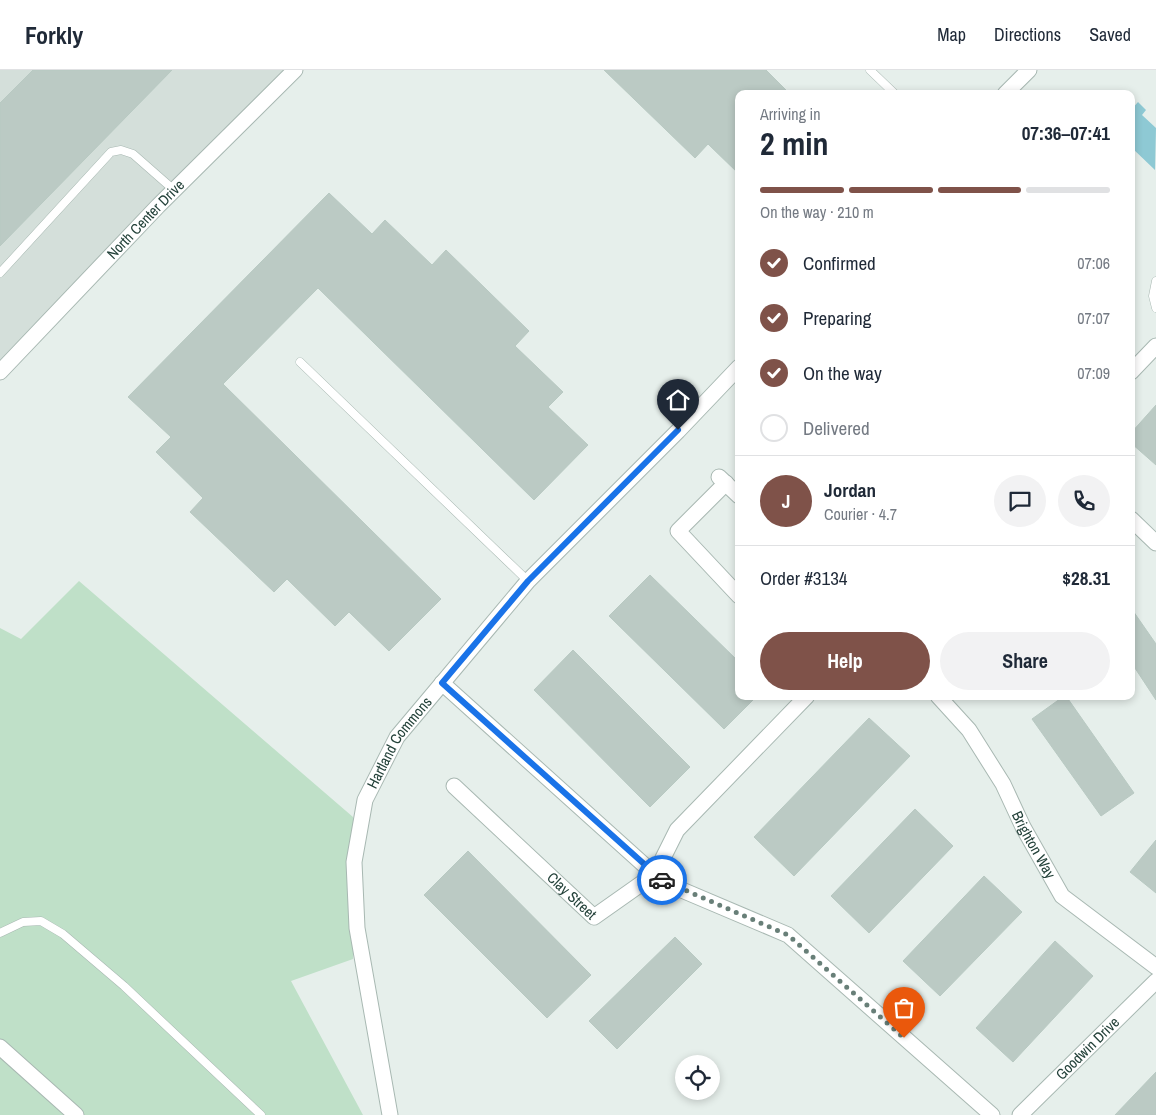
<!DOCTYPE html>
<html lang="en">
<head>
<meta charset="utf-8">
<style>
  body { margin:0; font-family:"Archivo Narrow",sans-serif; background:#f2f2f3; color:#1f2937; height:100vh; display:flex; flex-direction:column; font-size:19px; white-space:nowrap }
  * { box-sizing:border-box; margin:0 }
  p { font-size:16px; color:#747a83 }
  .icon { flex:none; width:28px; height:28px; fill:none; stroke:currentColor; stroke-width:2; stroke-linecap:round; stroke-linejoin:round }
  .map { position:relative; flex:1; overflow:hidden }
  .details { position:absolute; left:735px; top:20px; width:400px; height:610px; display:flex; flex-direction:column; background:#fff; border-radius:10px; box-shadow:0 2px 8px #0003 }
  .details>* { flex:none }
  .tools { position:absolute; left:675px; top:985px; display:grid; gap:10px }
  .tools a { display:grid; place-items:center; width:45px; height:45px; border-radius:50%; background:#fff; box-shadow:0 2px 8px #0003; font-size:25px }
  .pin { position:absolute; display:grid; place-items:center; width:42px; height:42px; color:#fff; margin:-51px -21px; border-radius:50% 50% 50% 0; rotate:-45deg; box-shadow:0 0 5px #0007 }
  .pin .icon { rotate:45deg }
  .courier { position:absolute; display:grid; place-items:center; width:50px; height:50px; margin:-25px; border:4px solid #1a73e8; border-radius:50%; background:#fff; color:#222; box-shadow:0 1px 6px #0007 }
  .head em { font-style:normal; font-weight:700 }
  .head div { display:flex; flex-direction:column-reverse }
  .head { display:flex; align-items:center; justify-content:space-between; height:85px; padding:0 25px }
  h1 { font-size:32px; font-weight:700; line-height:38px }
  .bar { display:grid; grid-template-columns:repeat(4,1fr); gap:8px 5px; align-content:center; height:60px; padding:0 25px }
  .bar i { height:6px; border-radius:4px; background:#e0e1e3 }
  .bar .active { background:#7f5249 }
  .bar p { grid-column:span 4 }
  .line { display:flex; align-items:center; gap:12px; padding:0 25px; border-top:1px solid #e0e1e3 }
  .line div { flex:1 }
  .round { display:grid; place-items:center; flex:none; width:52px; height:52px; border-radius:26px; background:#f2f2f3 }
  ol { padding:0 25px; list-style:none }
  li { display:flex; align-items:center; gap:15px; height:55px }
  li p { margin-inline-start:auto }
  li .icon { padding:5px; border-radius:50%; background:#7f5249; color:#fff; stroke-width:4 }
  li:last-child { color:#747a83 }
  li i { width:28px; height:28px; border:2px solid #e0e1e3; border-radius:50% }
  .cta { display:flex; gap:10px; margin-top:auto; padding:10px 25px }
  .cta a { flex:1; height:58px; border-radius:30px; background:#7f5249; color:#fff; font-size:20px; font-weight:700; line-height:58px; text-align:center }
  .cta a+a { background:#f2f2f3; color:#1f2937 }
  header { display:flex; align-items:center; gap:30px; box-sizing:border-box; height:70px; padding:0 25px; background:#fff; border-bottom:1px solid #e0e1e3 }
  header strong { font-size:24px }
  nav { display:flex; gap:28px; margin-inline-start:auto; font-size:18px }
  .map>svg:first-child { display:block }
  .built { fill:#d4dfda }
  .green { fill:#bfe0c8 }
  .water { fill:#8ec9d4 }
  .building { fill:#bbcac4; stroke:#b8c9c2 }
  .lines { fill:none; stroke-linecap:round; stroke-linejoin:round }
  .lane-casing { stroke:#a8b8b2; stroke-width:9 }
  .street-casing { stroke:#a8b8b2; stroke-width:17 }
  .lane { stroke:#fff; stroke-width:8 }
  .street { stroke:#fff; stroke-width:15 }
  .done { stroke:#687f78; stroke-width:5; stroke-dasharray:0 9 }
  .route { stroke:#1a73e8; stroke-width:6 }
  .labels { text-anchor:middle; stroke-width:4.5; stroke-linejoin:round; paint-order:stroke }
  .street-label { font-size:15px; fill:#24423a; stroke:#f7fbf9 }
</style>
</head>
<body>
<header>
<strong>Forkly</strong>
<nav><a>Map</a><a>Directions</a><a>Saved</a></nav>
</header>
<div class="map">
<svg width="1156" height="1045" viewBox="0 0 1156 1045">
  <rect width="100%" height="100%" fill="#e6efeb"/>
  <polygon class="built" points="0,0 294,0 0,302"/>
  <polygon class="green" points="79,511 353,747 353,889 291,911 363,1045 0,1045 0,558 21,569"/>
  <polygon class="water" points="1138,32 1146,40 1142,45 1156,58 1155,100 1131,77 1131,40"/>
  <g class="building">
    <polygon points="33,0 172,0 0,176 0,33"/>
    <polygon points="604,0 766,0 790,24 739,24 739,104 708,74 695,88"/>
    <polygon points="329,123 372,164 385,150 432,195 446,180 529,261 515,276 563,322 548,337 588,375 534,430 318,218 223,314 441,529 389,581 349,542 335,556 287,509 274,522 190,442 203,428 156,382 171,367 128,327"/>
    <polygon points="1156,335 1156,395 1131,373 1131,363"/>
    <polygon points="650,505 739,592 739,626 757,626 724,659 609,546"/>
    <polygon points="1131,538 1156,574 1156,630 1131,592"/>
    <polygon points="573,580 690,697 650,737 534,620"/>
    <polygon points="1064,626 1066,626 1134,723 1101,746 1032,649"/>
    <polygon points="869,648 910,686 794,806 754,767"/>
    <polygon points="915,739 953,776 869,863 831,826"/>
    <polygon points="1156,770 1156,823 1130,802"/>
    <polygon points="468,781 591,905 547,948 424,825"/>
    <polygon points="984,806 1022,842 940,926 903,891"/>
    <polygon points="675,867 702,894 617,979 589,951"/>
    <polygon points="1055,871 1093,906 1013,992 976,958"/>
    <polygon points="1156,1002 1156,1045 1115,1045"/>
  </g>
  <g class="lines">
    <defs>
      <g id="lane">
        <polyline points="870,0 895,24"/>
        <polyline points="0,203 111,82 121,80 133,84 174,120"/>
        <polyline points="1156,211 1153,226 1156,238"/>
        <polyline points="300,292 528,511"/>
        <polyline points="0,863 23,852 41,851 63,864 124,916 261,1045"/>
      </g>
      <g id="street">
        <polyline points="1005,24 1029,0"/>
        <path id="s1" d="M0 302 158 136 295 0"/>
        <polyline points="1131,302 1156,276"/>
        <polyline points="719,407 739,426"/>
        <polyline points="726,413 678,461 739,526"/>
        <polyline points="1131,449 1156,473"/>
        <polyline points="442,613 663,812 788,865 992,1045"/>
        <path id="s2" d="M938 626 969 660 1003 714 1023 757 1062 826 1156 897"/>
        <path id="s3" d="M454 716 594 847 655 804 677 760 807 626"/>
        <polyline points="0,977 76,1045"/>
        <path id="s4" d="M390 1045 357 858 354 792 365 730 397 667 528 511 678 361 739 297"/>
        <path id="s5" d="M1020 1045 1156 911"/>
      </g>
    </defs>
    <use href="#lane" class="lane-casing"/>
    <use href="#street" class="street-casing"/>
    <use href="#lane" class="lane"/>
    <use href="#street" class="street"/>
  </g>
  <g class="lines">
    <polyline class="done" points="662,810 788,865 904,968"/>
    <polyline class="route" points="662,810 442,613 528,511 678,360"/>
  </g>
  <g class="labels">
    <g class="street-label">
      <text dy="5" stroke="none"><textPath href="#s1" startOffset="211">North Center Drive</textPath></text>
      <text dy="5" stroke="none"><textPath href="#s4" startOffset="386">Hartland Commons</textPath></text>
      <text dy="5" stroke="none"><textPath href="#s2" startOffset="178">Brighton Way</textPath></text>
      <text dy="5" stroke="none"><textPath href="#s3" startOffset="161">Clay Street</textPath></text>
      <text dy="5" stroke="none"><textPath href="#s5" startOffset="95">Goodwin Drive</textPath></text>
    </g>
  </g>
</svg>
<div class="tools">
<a><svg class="icon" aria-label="locate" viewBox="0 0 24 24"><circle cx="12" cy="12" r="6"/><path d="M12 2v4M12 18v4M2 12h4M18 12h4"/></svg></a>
</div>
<div class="pin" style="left:904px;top:968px;background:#ea580c"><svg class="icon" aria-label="bag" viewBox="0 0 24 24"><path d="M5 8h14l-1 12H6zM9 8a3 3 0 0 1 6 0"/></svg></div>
<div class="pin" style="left:678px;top:360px;background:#1f2937"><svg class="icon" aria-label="home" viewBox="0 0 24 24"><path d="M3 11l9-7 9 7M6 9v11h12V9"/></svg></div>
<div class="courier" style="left:662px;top:810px"><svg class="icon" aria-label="car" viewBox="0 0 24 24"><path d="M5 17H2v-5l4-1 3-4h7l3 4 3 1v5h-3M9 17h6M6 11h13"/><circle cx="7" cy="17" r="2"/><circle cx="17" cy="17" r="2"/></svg></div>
<section class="details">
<div class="head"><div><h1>2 min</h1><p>Arriving in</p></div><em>07:36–07:41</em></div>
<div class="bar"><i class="active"></i><i class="active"></i><i class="active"></i><i></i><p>On the way · 210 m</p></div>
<ol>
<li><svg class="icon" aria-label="check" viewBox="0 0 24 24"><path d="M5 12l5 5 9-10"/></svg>Confirmed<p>07:06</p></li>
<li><svg class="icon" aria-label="check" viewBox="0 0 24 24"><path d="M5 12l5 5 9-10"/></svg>Preparing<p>07:07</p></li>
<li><svg class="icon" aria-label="check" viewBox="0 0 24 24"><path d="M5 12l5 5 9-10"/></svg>On the way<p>07:09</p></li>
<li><i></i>Delivered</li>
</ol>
<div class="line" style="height:90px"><b class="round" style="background:#7f5249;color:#fff">J</b><div><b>Jordan</b><p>Courier · 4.7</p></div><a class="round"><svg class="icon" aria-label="chat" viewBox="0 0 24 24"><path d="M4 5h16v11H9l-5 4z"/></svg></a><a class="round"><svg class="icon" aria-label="phone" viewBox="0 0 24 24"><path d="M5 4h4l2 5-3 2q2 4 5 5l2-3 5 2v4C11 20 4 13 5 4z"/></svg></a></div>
<div class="line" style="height:65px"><div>Order #3134</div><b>$28.31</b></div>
<div class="cta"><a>Help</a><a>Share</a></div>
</section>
</div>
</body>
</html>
